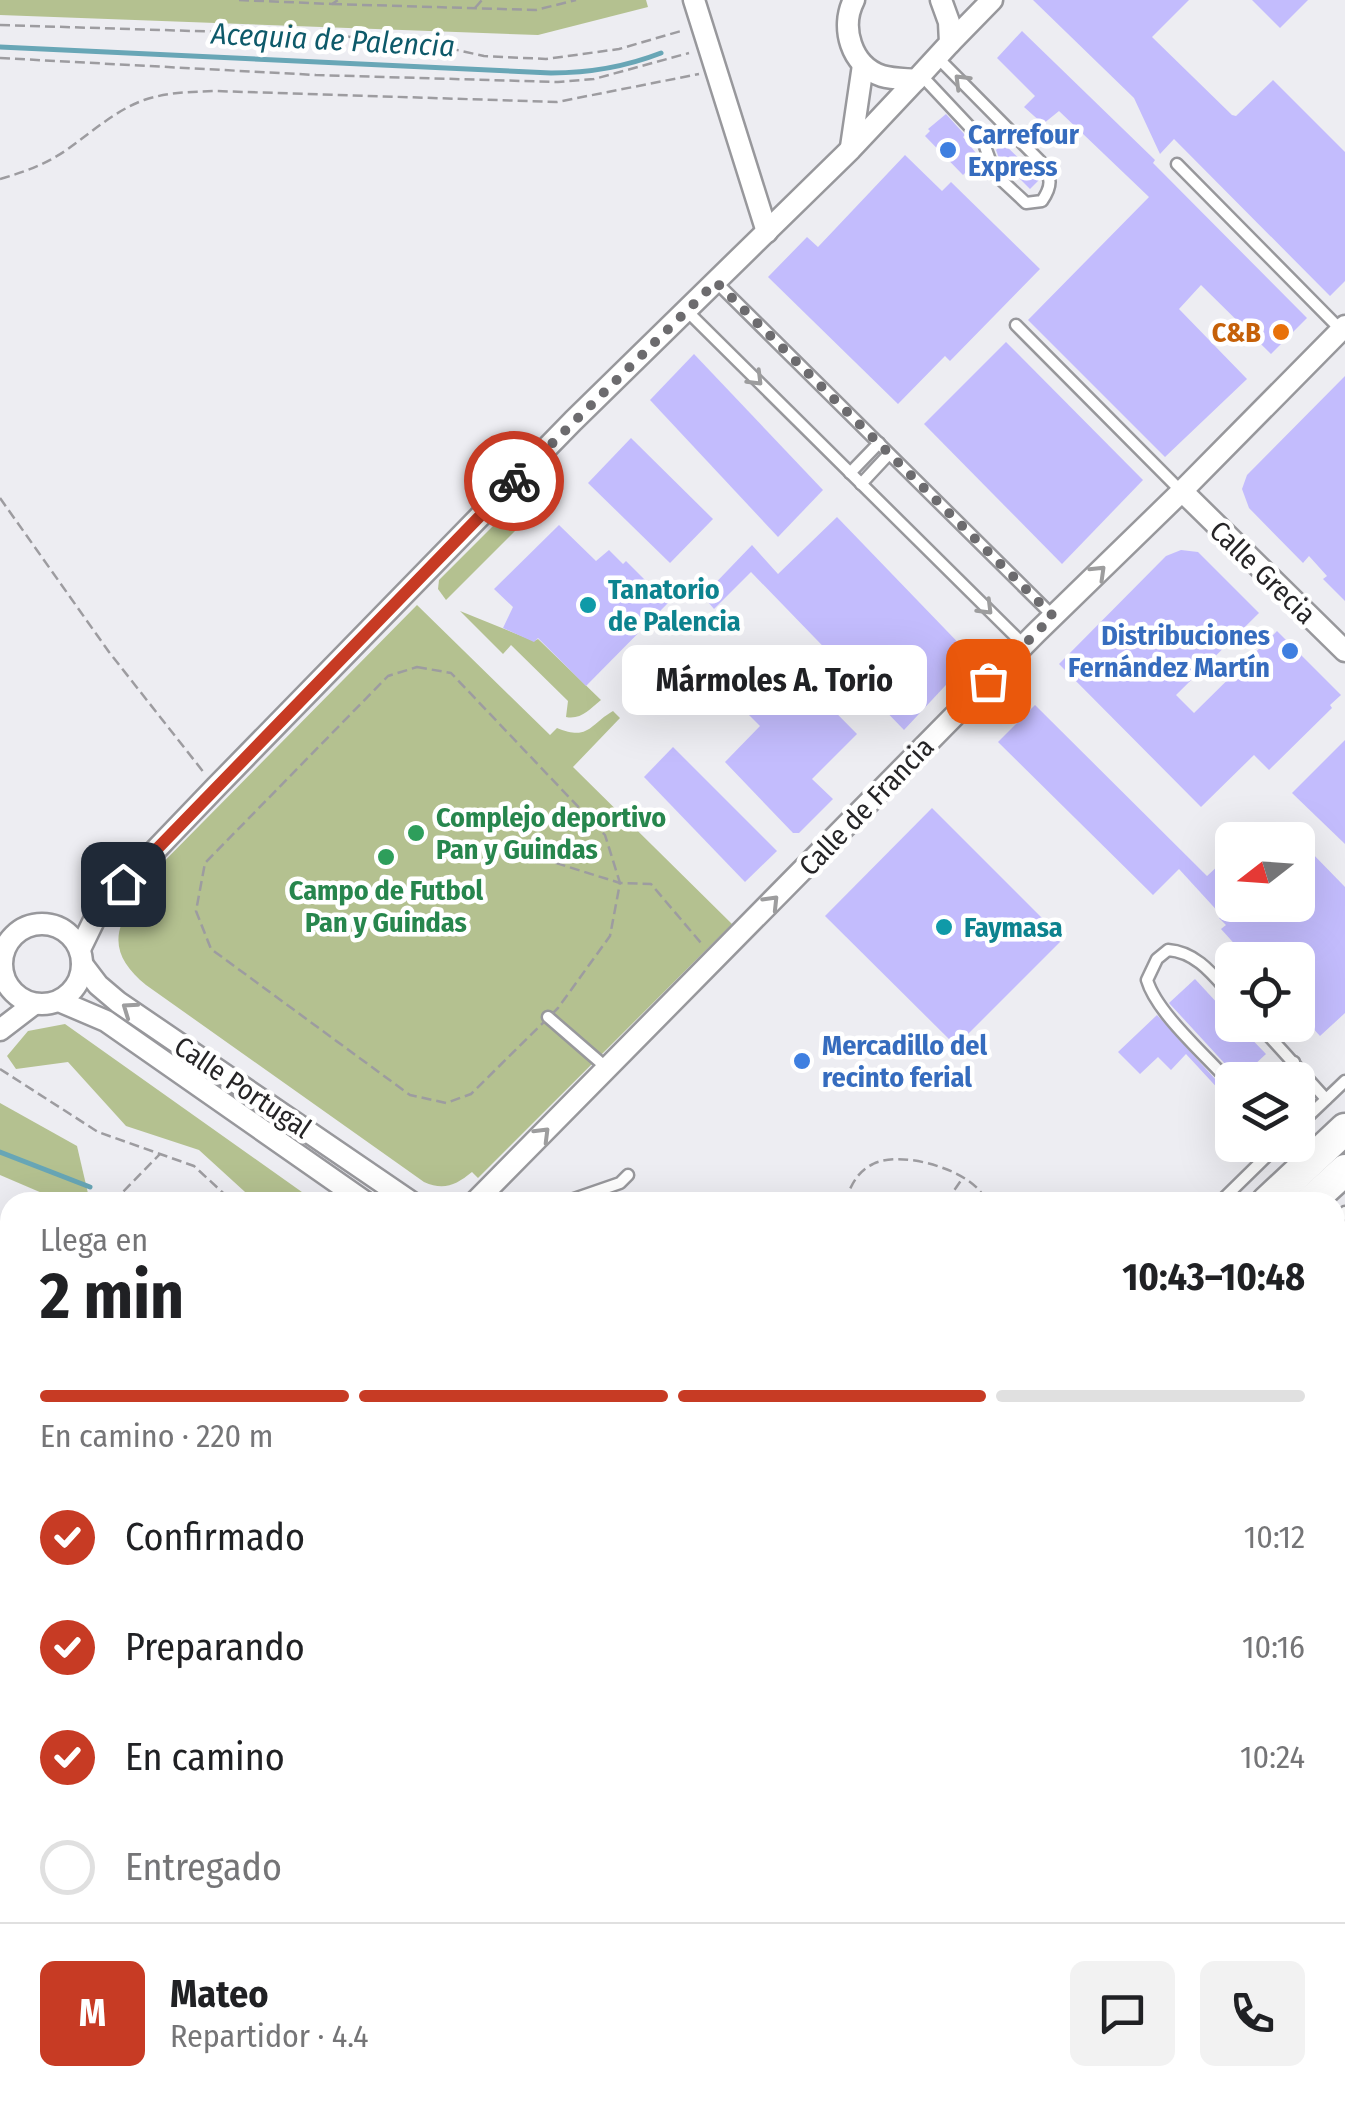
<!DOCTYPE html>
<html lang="es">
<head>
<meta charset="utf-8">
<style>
  body { margin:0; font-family:"Fira Sans Condensed",sans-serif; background:#f2f2f2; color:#202124; height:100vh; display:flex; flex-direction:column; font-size:38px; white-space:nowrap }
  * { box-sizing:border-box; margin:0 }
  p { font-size:32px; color:#757577 }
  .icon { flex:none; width:55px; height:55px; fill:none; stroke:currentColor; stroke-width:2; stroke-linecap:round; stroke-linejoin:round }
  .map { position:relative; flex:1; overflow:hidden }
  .side { position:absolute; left:0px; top:1192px; width:1345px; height:932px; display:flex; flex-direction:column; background:#fff; border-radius:30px 30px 0 0; box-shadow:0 10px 40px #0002 }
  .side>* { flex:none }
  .needle { width:65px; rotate:253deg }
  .buttons { position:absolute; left:1215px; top:822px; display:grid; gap:20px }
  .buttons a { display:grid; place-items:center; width:100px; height:100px; border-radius:15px; background:#fff; box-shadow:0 10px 40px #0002; font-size:50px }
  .pin { position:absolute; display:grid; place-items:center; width:85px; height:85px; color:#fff; margin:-42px; border-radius:20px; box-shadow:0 5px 15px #0006 }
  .courier { position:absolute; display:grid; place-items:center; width:100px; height:100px; margin:-50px; border:8px solid #c73b24; border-radius:50%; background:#fff; color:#222; box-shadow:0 2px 12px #0007 }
  .bubble { position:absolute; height:70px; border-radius:15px; background:#fff; box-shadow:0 10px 40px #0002; font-size:32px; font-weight:700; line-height:70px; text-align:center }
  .headline em { font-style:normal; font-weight:700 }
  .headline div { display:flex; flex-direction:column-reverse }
  .headline { display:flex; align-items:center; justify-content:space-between; height:170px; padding:0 40px }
  h1 { font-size:65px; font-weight:700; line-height:75px }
  .bar { display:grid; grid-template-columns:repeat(4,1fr); gap:15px 10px; align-content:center; height:120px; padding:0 40px }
  .bar i { height:12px; border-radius:8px; background:#e0e0e0 }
  .bar .on { background:#c73b24 }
  .bar p { grid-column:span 4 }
  .line { display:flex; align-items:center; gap:25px; padding:0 40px; border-top:2px solid #e0e0e0 }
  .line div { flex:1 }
  .round { display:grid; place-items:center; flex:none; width:105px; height:105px; border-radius:15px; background:#f2f2f2 }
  ol { padding:0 40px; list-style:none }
  li { display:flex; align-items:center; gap:30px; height:110px }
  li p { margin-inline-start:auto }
  li .icon { padding:10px; border-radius:50%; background:#c73b24; color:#fff; stroke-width:4 }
  li:last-child { color:#757577 }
  li i { width:55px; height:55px; border:5px solid #e0e0e0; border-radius:50% }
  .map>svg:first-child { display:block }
  .green { fill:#b4c190 }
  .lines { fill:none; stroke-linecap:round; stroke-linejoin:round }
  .stream { stroke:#68a6b6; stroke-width:5 }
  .building { fill:#c3bcfd }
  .lane-casing { stroke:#98989c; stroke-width:15 }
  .street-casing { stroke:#98989c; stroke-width:25 }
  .secondary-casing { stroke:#98989c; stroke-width:35 }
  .path { stroke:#9d9ca0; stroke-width:2.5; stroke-dasharray:10 5; stroke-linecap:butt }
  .lane { stroke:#fff; stroke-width:10 }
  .street { stroke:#fff; stroke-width:20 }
  .secondary { stroke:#fff; stroke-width:30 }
  .oneway { stroke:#9d9d9e }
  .done { stroke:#6c6b6e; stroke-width:10; stroke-dasharray:0 18 }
  .route { stroke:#c73b24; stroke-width:12 }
  .shop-dot { fill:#3f7fe0; stroke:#fff; stroke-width:4 }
  .food-dot { fill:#e8710a; stroke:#fff; stroke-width:4 }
  .culture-dot { fill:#0f9aa8; stroke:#fff; stroke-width:4 }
  .leisure-dot { fill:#2e9e5b; stroke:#fff; stroke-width:4 }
  .labels { text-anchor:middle; stroke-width:9; stroke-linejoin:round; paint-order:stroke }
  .shop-label { font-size:28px; font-weight:bold; fill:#366cbe; stroke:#fff; text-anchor:start }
  .food-label { font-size:28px; font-weight:bold; fill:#c56008; stroke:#fff; text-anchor:end }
  .street-label { font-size:28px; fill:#262527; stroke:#fff }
  .culture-label { font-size:28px; font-weight:bold; fill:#0d838f; stroke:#fff; text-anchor:start }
  .leisure-label { font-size:28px; font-weight:bold; fill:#27864d; stroke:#fff; text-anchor:start }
  .water-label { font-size:30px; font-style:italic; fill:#0e5a6a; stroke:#fff }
</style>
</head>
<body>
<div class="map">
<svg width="1345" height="2123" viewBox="0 0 1345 2123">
  <rect width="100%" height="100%" fill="#ededf2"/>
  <g class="green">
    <polygon points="0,0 646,0 648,7 538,35 0,15"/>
    <polygon points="530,489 541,489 550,496 446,600 438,589 439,580"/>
    <path d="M417 605 550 735 557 728C589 741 589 725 613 711L620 718 573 767 732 924 478 1178 472 1172C456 1185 444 1191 424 1182L146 985C117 961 108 937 133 904L127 899Z"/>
    <path d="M460 611 534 641 538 639 601 700C590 709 581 720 566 717L568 701 511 645 503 654Z"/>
    <polygon points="65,1024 316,1202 256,1202 199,1150 126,1126 68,1062 16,1069 7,1056 28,1031"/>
    <polygon points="0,1103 77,1146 90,1202 56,1199 0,1175"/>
    <polygon points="10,1428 10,1549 0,1540 0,1439"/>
    <polygon points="1335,1955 1345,1962 1345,2123 1205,2123 1197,2115 1335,2115"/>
  </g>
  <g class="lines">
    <g class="stream">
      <path d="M0 47 551 73C591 73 625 67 661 53"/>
      <polyline points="0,1152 90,1187"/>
    </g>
  </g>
  <g class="building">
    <polygon points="1033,0 1189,0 1152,37 1232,115 1236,116 1273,80 1345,152 1345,281 1330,296 1174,139 1160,154 1134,98"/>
    <polygon points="1252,0 1308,0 1280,28"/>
    <polygon points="1022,31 1155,160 1153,163 1307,318 1271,354 1201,285 1179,309 1247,379 1165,457 1028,320 1149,197 1059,111 1043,124 1024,107 1035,96 997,58"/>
    <polygon points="946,114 965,135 963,137 980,158 963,175 925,136 930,131 928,129"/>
    <polygon points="1003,143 1040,179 1030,189 999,158 996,150"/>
    <polygon points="905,155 942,191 951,182 1040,269 950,361 945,356 898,404 768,277 807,237 818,247"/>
    <polygon points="1006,342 1143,480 1062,564 924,424"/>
    <polygon points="694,354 823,490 778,537 650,400"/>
    <polygon points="1345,376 1345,601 1323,579 1327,576 1309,556 1303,563 1249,508 1242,489 1247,475"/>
    <polygon points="631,438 713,519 670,563 588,483"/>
    <polygon points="837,517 972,657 904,730 751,572 714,609 703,596 752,545 778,574"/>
    <polygon points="559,525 596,561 609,550 623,564 626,561 668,603 586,686 538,638 534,642 503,628 513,607 494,589"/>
    <polygon points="1181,550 1198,552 1259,613 1176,695 1194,713 1277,631 1341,695 1330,705 1332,708 1269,770 1254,755 1201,807 1059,664 1166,556"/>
    <polygon points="773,649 857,734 812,779 833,799 799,833 793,833 725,762 760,726 728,694"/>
    <polygon points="1035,705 1207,876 1232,853 1232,905 1298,905 1298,863 1310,851 1345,887 1345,1013 1320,1036 1298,1012 1298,960 1249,960 1221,929 1226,925 1219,918 1222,916 1179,869 1153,895 998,742"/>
    <polygon points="1345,740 1345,844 1292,793"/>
    <polygon points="673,747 777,851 745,882 644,777"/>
    <polygon points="932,808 1063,939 956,1046 825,916"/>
    <polygon points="1195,979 1232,1019 1232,1025 1238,1025 1266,1054 1239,1079 1169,1003"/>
    <polygon points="1157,1015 1226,1091 1223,1094 1186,1054 1171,1070 1158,1057 1140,1074 1118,1052"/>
  </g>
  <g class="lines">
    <defs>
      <g id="lane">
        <path d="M921 75 983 141 995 174 1026 203 1042 201C1053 185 1051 178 1042 163L937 57"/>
        <polyline points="1177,164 1341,330"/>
        <polyline points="716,282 1053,616"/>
        <polyline points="686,310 1024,645"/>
        <polyline points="1016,325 1181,491"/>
        <polyline points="850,473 879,443"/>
        <polyline points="861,484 889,454"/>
        <path d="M1232 996C1214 976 1197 952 1168 950L1157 959 1147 980C1157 1014 1208 1057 1232 1085"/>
        <polyline points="548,1017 608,1069"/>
        <polyline points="1259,1025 1326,1099"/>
        <polyline points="1274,1080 1294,1062"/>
        <polyline points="1298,1126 1345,1081"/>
        <polyline points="565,1202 620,1183 628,1175"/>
        <polyline points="1220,1202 1278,1145"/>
        <polyline points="1335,1222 1345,1212"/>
        <polyline points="1335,1940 1345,1947"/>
        <polyline points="261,2115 270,2123"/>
        <polyline points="383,2123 390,2115"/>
      </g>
      <g id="street">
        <polyline points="694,0 767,232"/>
        <path d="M854 0C840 27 851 66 882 76 892 79 905 79 916 80L950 43 949 22 941 0"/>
        <polyline points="950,43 992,0"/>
        <polyline points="851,147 863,65"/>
        <polyline points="1182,491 1345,651"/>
        <circle cx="42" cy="964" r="40"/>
        <polyline points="80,949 100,908 216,787 573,421 851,149 916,80"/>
        <polyline points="82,964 98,985 118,1002 411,1202"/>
        <polyline points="59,1001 106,1021 365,1202"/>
        <polyline points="0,1030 34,1004"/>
        <polyline points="475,1202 1036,633 1182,491 1345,326"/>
        <polyline points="0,1323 10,1312"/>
        <polyline points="1335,1563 1345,1553"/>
        <polyline points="0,1647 10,1655"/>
        <polyline points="1335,1859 1345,1866"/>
        <polyline points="1335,1899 1345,1906"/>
        <polyline points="0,1926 10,1914"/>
        <polyline points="741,2115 750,2123"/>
        <polyline points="1007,2115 1016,2123"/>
        <polyline points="761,2123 768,2115"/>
      </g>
      <g id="secondary">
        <polyline points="1267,1202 1345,1129"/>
        <polyline points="1310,1202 1345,1170"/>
        <polyline points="420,2123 427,2115"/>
        <polyline points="464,2123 471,2115"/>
      </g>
    </defs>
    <use href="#lane" class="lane-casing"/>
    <use href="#street" class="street-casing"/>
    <use href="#secondary" class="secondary-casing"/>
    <g class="path">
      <polyline points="239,0 332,4 338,0"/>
      <polyline points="332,4 536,10 576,0"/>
      <polyline points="475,8 482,0"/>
      <polyline points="0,25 322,35 421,42 484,56 546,59 619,49 681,31"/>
      <polyline points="0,58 316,75 558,82 594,79 689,53"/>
      <path d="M0 179C24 172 44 165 65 151 91 133 114 111 144 100 168 92 190 92 215 91L557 102 699 74"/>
      <polyline points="0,498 109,652 205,774"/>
      <polygon points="417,667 451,673 605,835 620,883 610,936 558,1008 471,1094 446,1103 410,1095 211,949 196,911 205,863 388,676"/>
      <polyline points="527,854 620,883 651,884 701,943"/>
      <polyline points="0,1069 98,1132 194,1166 233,1202"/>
      <polyline points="848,1194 886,1195 909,1202"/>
      <polyline points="113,1202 160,1154"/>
      <path d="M844 1202C851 1187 856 1172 873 1164 901 1149 977 1171 986 1202"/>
      <polyline points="946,1202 962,1179"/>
      <polyline points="0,1751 10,1739"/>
      <polyline points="1335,1997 1345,2004"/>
      <polyline points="1335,2108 1345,2093"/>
      <polyline points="633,2115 642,2123"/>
      <polyline points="1193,2115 1202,2123"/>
      <polyline points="533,2123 540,2115"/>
      <polyline points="1215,2123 1221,2115"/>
      <polyline points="1325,2123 1330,2115"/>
    </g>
    <use href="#lane" class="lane"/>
    <use href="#street" class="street"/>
    <use href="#secondary" class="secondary"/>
  </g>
  <defs><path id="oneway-chevron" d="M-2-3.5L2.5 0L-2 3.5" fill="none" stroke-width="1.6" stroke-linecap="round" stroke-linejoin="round" transform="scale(2.5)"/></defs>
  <g class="oneway">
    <use href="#oneway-chevron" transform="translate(961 81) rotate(-135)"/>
    <use href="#oneway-chevron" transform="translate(756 379) rotate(45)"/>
    <use href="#oneway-chevron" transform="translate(1099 572) rotate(-44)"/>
    <use href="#oneway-chevron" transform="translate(986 608) rotate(45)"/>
    <use href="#oneway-chevron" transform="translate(772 902) rotate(-46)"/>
    <use href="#oneway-chevron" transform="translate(129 1009) rotate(-145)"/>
    <use href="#oneway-chevron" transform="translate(543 1134) rotate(-45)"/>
  </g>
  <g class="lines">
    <polyline class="done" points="514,481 716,282 1053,616 988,681"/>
    <polyline class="route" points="123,884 514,481"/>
  </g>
  <g class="shop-dot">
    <circle cx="948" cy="150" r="10"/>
    <circle cx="1290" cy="651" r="10"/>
    <circle cx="802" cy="1061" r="10"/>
  </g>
  <circle class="food-dot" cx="1281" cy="332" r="10"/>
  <g class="culture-dot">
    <circle cx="588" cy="605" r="10"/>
    <circle cx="944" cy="927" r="10"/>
  </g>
  <g class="leisure-dot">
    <circle cx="416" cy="833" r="10"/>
    <circle cx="386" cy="857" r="10"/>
  </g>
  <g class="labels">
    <g class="shop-label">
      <text x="968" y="144">Carrefour<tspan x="968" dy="32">Express</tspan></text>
      <text x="1270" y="645" text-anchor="end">Distribuciones<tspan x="1270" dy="32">Fernández Martín</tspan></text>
      <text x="822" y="1055">Mercadillo del<tspan x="822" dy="32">recinto ferial</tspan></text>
    </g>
    <g class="food-label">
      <text x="1261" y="342">C&amp;B</text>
    </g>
    <g class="street-label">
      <text transform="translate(1263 572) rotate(44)" y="10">Calle Grecia</text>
      <text transform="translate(866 806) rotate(-46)" y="10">Calle de Francia</text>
      <text transform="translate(243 1087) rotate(34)" y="10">Calle Portugal</text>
    </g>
    <g class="culture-label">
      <text x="608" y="599">Tanatorio<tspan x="608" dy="32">de Palencia</tspan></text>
      <text x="964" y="937">Faymasa</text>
    </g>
    <g class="leisure-label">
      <text x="436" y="827">Complejo deportivo<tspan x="436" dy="32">Pan y Guindas</tspan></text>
      <text x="386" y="900" text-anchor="middle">Campo de Futbol<tspan x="386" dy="32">Pan y Guindas</tspan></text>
    </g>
    <g class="water-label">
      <text transform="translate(333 40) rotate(3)" y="10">Acequia de Palencia</text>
    </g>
  </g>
</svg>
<div class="buttons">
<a><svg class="needle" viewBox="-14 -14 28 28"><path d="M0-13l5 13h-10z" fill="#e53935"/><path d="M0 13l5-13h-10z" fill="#757577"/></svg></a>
<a><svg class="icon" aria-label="locate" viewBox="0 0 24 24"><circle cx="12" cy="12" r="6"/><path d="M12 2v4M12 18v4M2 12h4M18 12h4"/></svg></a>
<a><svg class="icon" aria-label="layers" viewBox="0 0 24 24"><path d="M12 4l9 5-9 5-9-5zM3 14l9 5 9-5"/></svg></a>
</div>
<div class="pin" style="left:988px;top:681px;background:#ea580c"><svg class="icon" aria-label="bag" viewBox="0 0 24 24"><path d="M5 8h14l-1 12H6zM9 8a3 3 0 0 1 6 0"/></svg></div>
<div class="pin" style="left:123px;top:884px;background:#1f2937"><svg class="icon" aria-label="home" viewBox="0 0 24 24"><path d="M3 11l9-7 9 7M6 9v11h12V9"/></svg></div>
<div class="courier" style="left:514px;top:481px"><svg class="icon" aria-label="bike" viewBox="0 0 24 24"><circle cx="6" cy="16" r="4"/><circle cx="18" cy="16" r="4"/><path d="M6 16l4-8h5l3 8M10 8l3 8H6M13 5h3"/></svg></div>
<div class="bubble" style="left:622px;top:645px;width:305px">Mármoles A. Torio</div>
<section class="side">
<div class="headline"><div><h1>2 min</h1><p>Llega en</p></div><em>10:43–10:48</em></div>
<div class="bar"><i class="on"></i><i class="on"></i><i class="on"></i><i></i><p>En camino · 220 m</p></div>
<ol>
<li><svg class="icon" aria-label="check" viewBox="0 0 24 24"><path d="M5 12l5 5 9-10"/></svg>Confirmado<p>10:12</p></li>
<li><svg class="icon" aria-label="check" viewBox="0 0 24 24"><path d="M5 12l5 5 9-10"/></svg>Preparando<p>10:16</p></li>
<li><svg class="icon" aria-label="check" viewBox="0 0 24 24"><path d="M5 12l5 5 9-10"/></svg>En camino<p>10:24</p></li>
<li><i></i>Entregado</li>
</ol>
<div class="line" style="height:180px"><b class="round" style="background:#c73b24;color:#fff">M</b><div><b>Mateo</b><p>Repartidor · 4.4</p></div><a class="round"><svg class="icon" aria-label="chat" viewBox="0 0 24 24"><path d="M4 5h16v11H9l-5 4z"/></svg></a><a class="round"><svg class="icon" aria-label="phone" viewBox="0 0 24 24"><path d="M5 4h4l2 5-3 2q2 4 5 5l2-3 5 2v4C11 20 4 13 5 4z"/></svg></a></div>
</section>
</div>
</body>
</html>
